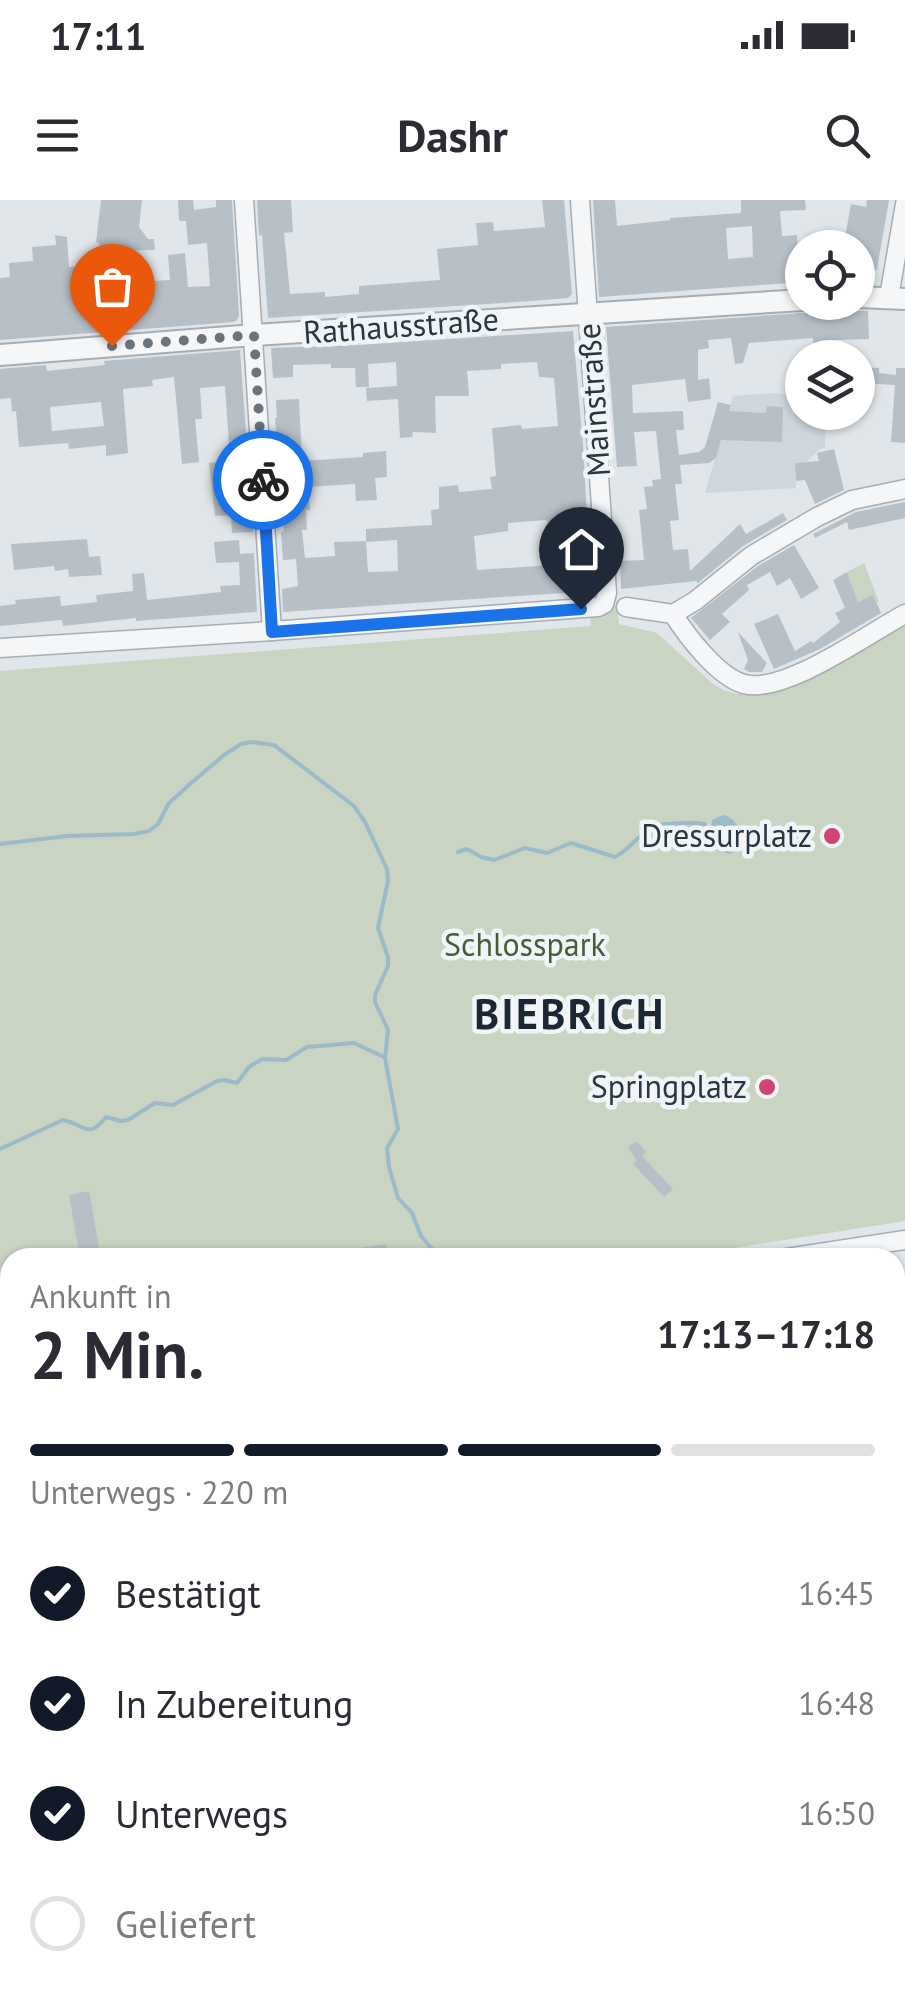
<!DOCTYPE html>
<html lang="de">
<head>
<meta charset="utf-8">
<style>
  body { margin:0; font-family:"PT Sans",sans-serif; background:#f7f7f7; color:#2b2b33; height:100vh; display:flex; flex-direction:column; font-size:38px; white-space:nowrap }
  * { box-sizing:border-box; margin:0 }
  p { font-size:32px; color:#7c7c81 }
  .icon { flex:none; width:55px; height:55px; fill:none; stroke:currentColor; stroke-width:2; stroke-linecap:round; stroke-linejoin:round }
  .map { position:relative; flex:1; overflow:hidden }
  .panel { position:absolute; left:0px; top:1048px; width:905px; height:752px; display:flex; flex-direction:column; background:#fff; border-radius:30px 30px 0 0; box-shadow:0 2px 8px #0004 }
  .panel>* { flex:none }
  .tools { position:absolute; left:785px; top:30px; display:grid; gap:20px }
  .tools a { display:grid; place-items:center; width:90px; height:90px; border-radius:50%; background:#fff; box-shadow:0 2px 8px #0004; font-size:50px }
  .pin { position:absolute; display:grid; place-items:center; width:85px; height:85px; color:#fff; margin:-102px -42px; border-radius:50% 50% 50% 0; rotate:-45deg; box-shadow:0 0 10px #0007 }
  .pin .icon { rotate:45deg }
  .courier { position:absolute; display:grid; place-items:center; width:100px; height:100px; margin:-50px; border:8px solid #1a73e8; border-radius:50%; background:#fff; color:#222; box-shadow:0 2px 12px #0007 }
  .overview em { font-style:normal; font-weight:700 }
  .overview div { display:flex; flex-direction:column-reverse }
  .overview { display:flex; align-items:center; justify-content:space-between; height:170px; padding:0 30px }
  h1 { font-size:65px; font-weight:700; line-height:75px }
  .bar { display:grid; grid-template-columns:repeat(4,1fr); gap:15px 10px; align-content:center; height:120px; padding:0 30px }
  .bar i { height:12px; border-radius:8px; background:#e1e1e2 }
  .bar .on { background:#111827 }
  .bar p { grid-column:span 4 }
  ol { padding:0 30px; list-style:none }
  li { display:flex; align-items:center; gap:30px; height:110px }
  li p { margin-inline-start:auto }
  li .icon { padding:10px; border-radius:50%; background:#111827; color:#fff; stroke-width:4 }
  li:last-child { color:#7c7c81 }
  li i { width:55px; height:55px; border:5px solid #e1e1e2; border-radius:50% }
  .status { display:flex; justify-content:space-between; align-items:center; height:70px; padding:0 50px; background:#fff; direction:ltr }
  .status svg { height:28px; fill:currentColor }
  header { display:flex; justify-content:space-between; align-items:center; height:130px; padding:0 30px; background:#fff; font-size:45px; font-weight:700 }
  .map>svg:first-child { display:block }
  .built { fill:#cfd6dc }
  .green { fill:#cad4c2 }
  .water { fill:#9bbbcb }
  .lines { fill:none; stroke-linecap:round; stroke-linejoin:round }
  .stream { stroke:#9bbbcb; stroke-width:4 }
  .building { fill:#b8c0c7; fill-rule:evenodd }
  .minor-casing { stroke:#a6aeb4; stroke-width:21 }
  .tertiary-casing { stroke:#a6aeb4; stroke-width:24 }
  .minor { stroke:#f4f6f8; stroke-width:18 }
  .tertiary { stroke:#f4f6f8; stroke-width:20 }
  .done { stroke:#69747d; stroke-width:10; stroke-dasharray:0 18 }
  .route { stroke:#1a73e8; stroke-width:12 }
  .poi-dot { fill:#d14472; stroke:#f1f5f7; stroke-width:4 }
  .labels { text-anchor:middle; stroke-width:9; stroke-linejoin:round; paint-order:stroke }
  .street-label { font-size:32px; fill:#293742; stroke:#f1f5f7 }
  .poi-label { font-size:32px; fill:#293742; stroke:#f1f5f7; text-anchor:end }
  .park-label { font-size:32px; fill:#455e36; stroke:#f1f5f7 }
  .district-label { font-size:42px; font-weight:bold; letter-spacing:2.5px; fill:#1b2733; stroke:#f1f5f7 }
</style>
</head>
<body>
<div class="status"><b>17:11</b><svg viewBox="0 0 49 12"><path d="M0 12V9h3v3zM5 12V6h3v6zM10 12V3h3v9zM15 12V0h3v12zM26 1h20v11H26zM47 4h2v5h-2z"/></svg></div>
<header><svg class="icon" aria-label="menu" viewBox="0 0 24 24"><path d="M4 6h16M4 12h16M4 18h16"/></svg>Dashr<svg class="icon" aria-label="search" viewBox="0 0 24 24"><circle cx="10" cy="10" r="6"/><path d="M15 15l6 6"/></svg></header>
<div class="map">
<svg width="905" height="1799" viewBox="0 0 905 1799">
  <rect width="100%" height="100%" fill="#e1e6ea"/>
  <polygon class="built" points="773,193 793,195 792,213 826,214 825,248 820,249 806,262 795,263 796,288 705,293 733,196"/>
  <g class="green">
    <polygon points="864,363 879,402 877,403 873,396 858,402 847,372"/>
    <polygon points="613,405 617,405 619,424 657,433 712,483 723,490 737,494 796,484 905,423 905,1021 677,1057 10,1058 10,1160 0,1161 0,471 591,426 590,415"/>
    <polygon points="10,1188 10,1790 87,1790 88,1799 0,1799 0,1189"/>
  </g>
  <path class="water" d="M723 615C737 618 741 631 739 644L731 654 718 651 710 637 712 620Z"/>
  <g class="lines">
    <g class="stream">
      <polyline points="0,644 67,636 134,634 149,631 158,624 169,603 190,584 224,555 241,544 251,542 274,545 354,606 365,622 387,669 388,681 378,728 388,757 388,766 375,795 375,802 388,830 385,858 398,929 387,948 389,967 398,998 412,1013 421,1036 432,1049 444,1058"/>
      <path d="M458 652 467 649 481 657 494 660 525 648 547 653 571 643 615 657C629 650 642 631 655 626 663 623 696 622 705 624"/>
      <path d="M0 949 63 920C86 925 88 940 106 917L121 921 128 920 155 903 173 905 217 881 224 880 237 883 249 867 262 859 286 860 307 847 354 843 384 857"/>
    </g>
  </g>
  <g class="building">
    <polygon points="101,0 142,0 139,27 148,39 154,39 155,50 100,51 99,43 96,42"/>
    <polygon points="178,0 193,0 194,10 216,7 216,0 232,0 239,115 237,120 234,122 0,140 0,78 10,77 9,63 33,61 32,47 56,45 55,35 67,37 69,67 110,63 113,92 135,90 134,82 170,80 168,55 185,53 188,87 210,86 207,43 188,45 186,21 179,21"/>
    <polygon points="257,0 291,0 293,32 284,33 290,94 325,92 325,97 359,94 359,86 440,80 437,49 478,45 476,23 493,22 494,31 545,27 542,0 564,0 572,94 568,98 532,101 268,118 262,35 259,36"/>
    <path d="M593 0H615L617 26 670 20V18L741 13V0H805L806 10 780 11 782 36 797 35 798 59H802V82L599 97ZM752 26 753 57 728 59 726 28Z"/>
    <polygon points="867,0 889,0 877,69 865,78 858,78 858,46 844,43 851,4 866,7"/>
    <polygon points="830,111 868,111 869,139 835,140 836,158 814,158 813,138 749,143 743,163 735,164 731,138 708,140 709,148 698,150 698,180 709,178 711,199 688,202 685,179 632,185 633,213 683,211 684,230 676,230 679,255 699,252 705,247 718,202 731,205 729,211 766,213 767,206 783,207 782,242 721,240 716,258 709,263 680,265 682,284 675,284 679,320 670,321 673,350 688,349 690,371 740,324 746,334 783,313 787,320 743,346 698,383 696,381 621,389 620,361 644,360 639,310 647,309 644,287 653,286 652,280 661,279 656,231 634,232 637,266 617,267 606,127"/>
    <path d="M573 131 583 245 591 391 283 412 282 389 298 386 296 359 283 360 281 332 284 331 275 218H277L276 200 299 199 302 261 363 257V253L386 251 387 277 375 278 377 300 356 301 355 284 308 287 310 310H306L307 330H302L305 358 335 356 334 342 366 341V329L432 325 431 310 439 309V287L458 285 459 292 492 289 490 277 496 276 492 228 521 225 522 229 558 226 554 178 539 177 537 162 501 164V169L467 171 469 196H435L436 233 413 232 412 237 400 238 398 199 367 201 366 188 397 186 396 162 368 164 369 187H356L355 168H331V164L293 165V177L273 178 271 148 358 145ZM547 320 551 365 477 370 474 336 508 331V323ZM397 340 398 371 368 372 366 342Z"/>
    <path d="M240 150 253 332 232 333 231 315 215 316 209 263 230 260 225 186 200 188 202 219H195L199 262 182 264 174 177 152 180 153 186 123 189 128 253 106 256V245L69 249 68 243 19 247 16 211 12 212 11 198 0 199V169L46 165 47 171 105 165 104 161ZM101 202 104 226 52 231 50 207Z"/>
    <polygon points="858,167 879,168 879,173 896,175 896,168 905,168 905,243 891,242 895,185 858,183"/>
    <polygon points="834,249 844,290 815,304 805,280 796,281 795,263 819,261 817,253"/>
    <polygon points="905,302 905,318 849,330 847,322 815,338 813,334 856,312"/>
    <polygon points="87,339 89,357 100,356 102,375 69,377 68,369 55,371 54,366 14,370 11,344"/>
    <polygon points="239,340 240,354 254,353 257,412 136,421 136,418 63,426 62,420 0,426 0,406 16,404 15,400 60,396 61,406 97,402 96,395 133,391 132,374 144,373 147,400 221,392 220,386 240,385 239,362 216,363 214,342"/>
    <polygon points="794,345 819,388 801,399 790,378 777,386 770,372 747,385 749,390 722,414 730,422 710,440 691,418 758,366"/>
    <polygon points="847,372 858,402 873,395 881,413 820,449 774,469 754,424 778,414 795,451 811,441 813,443 840,422 835,413 845,408 833,380"/>
    <polygon points="738,432 767,463 762,472 749,472 744,469 748,460"/>
    <polygon points="637,941 646,952 642,956 673,989 664,997 633,964 640,958 637,961 628,947"/>
    <polygon points="89,991 101,1058 80,1058 69,995"/>
    <polygon points="386,1044 388,1058 342,1058 341,1051"/>
  </g>
  <g class="lines">
    <defs>
      <g id="minor">
        <polyline points="244,0 272,431"/>
        <polyline points="889,97 905,4"/>
        <path d="M626 407 673 414C687 436 718 477 744 484 784 495 869 433 905 414"/>
        <polyline points="673,414 695,401 751,356 817,317 852,300 905,289"/>
        <polyline points="0,448 272,431 598,407 604,404 607,393 580,0"/>
        <polyline points="787,1058 905,1040"/>
        <polyline points="0,1174 10,1173"/>
        <polyline points="895,1179 905,1180"/>
        <polyline points="895,1359 905,1367"/>
        <polyline points="895,1470 905,1389"/>
        <polyline points="168,1790 168,1799"/>
        <polyline points="448,1799 449,1790"/>
        <polyline points="854,1799 855,1790"/>
      </g>
      <g id="tertiary">
        <polyline points="858,97 905,99"/>
        <polyline points="0,155 254,135 802,100"/>
      </g>
    </defs>
    <use href="#minor" class="minor-casing"/>
    <use href="#tertiary" class="tertiary-casing"/>
    <use href="#minor" class="minor"/>
    <use href="#tertiary" class="tertiary"/>
  </g>
  <g class="lines">
    <polyline class="done" points="112,146 254,135 263,280"/>
    <polyline class="route" points="263,280 272,432 581,409"/>
  </g>
  <g class="poi-dot">
    <circle cx="832" cy="636" r="10"/>
    <circle cx="767" cy="887" r="10"/>
  </g>
  <g class="labels">
    <g class="street-label">
      <text transform="translate(401 126) rotate(-4)" y="11">Rathausstraße</text>
      <text transform="translate(594 200) rotate(-94)" y="11">Mainstraße</text>
    </g>
    <g class="poi-label">
      <text x="812" y="647">Dressurplatz</text>
      <text x="747" y="898">Springplatz</text>
    </g>
    <g class="park-label">
      <text x="525" y="756">Schlosspark</text>
    </g>
    <g class="district-label">
      <text x="570" y="829">BIEBRICH</text>
    </g>
  </g>
</svg>
<div class="tools">
<a><svg class="icon" aria-label="locate" viewBox="0 0 24 24"><circle cx="12" cy="12" r="6"/><path d="M12 2v4M12 18v4M2 12h4M18 12h4"/></svg></a>
<a><svg class="icon" aria-label="layers" viewBox="0 0 24 24"><path d="M12 4l9 5-9 5-9-5zM3 14l9 5 9-5"/></svg></a>
</div>
<div class="pin" style="left:112px;top:146px;background:#ea580c"><svg class="icon" aria-label="bag" viewBox="0 0 24 24"><path d="M5 8h14l-1 12H6zM9 8a3 3 0 0 1 6 0"/></svg></div>
<div class="pin" style="left:581px;top:409px;background:#1f2937"><svg class="icon" aria-label="home" viewBox="0 0 24 24"><path d="M3 11l9-7 9 7M6 9v11h12V9"/></svg></div>
<div class="courier" style="left:263px;top:280px"><svg class="icon" aria-label="bike" viewBox="0 0 24 24"><circle cx="6" cy="16" r="4"/><circle cx="18" cy="16" r="4"/><path d="M6 16l4-8h5l3 8M10 8l3 8H6M13 5h3"/></svg></div>
<section class="panel">
<div class="overview"><div><h1>2 Min.</h1><p>Ankunft in</p></div><em>17:13–17:18</em></div>
<div class="bar"><i class="on"></i><i class="on"></i><i class="on"></i><i></i><p>Unterwegs · 220 m</p></div>
<ol>
<li><svg class="icon" aria-label="check" viewBox="0 0 24 24"><path d="M5 12l5 5 9-10"/></svg>Bestätigt<p>16:45</p></li>
<li><svg class="icon" aria-label="check" viewBox="0 0 24 24"><path d="M5 12l5 5 9-10"/></svg>In Zubereitung<p>16:48</p></li>
<li><svg class="icon" aria-label="check" viewBox="0 0 24 24"><path d="M5 12l5 5 9-10"/></svg>Unterwegs<p>16:50</p></li>
<li><i></i>Geliefert</li>
</ol>
</section>
</div>
</body>
</html>
